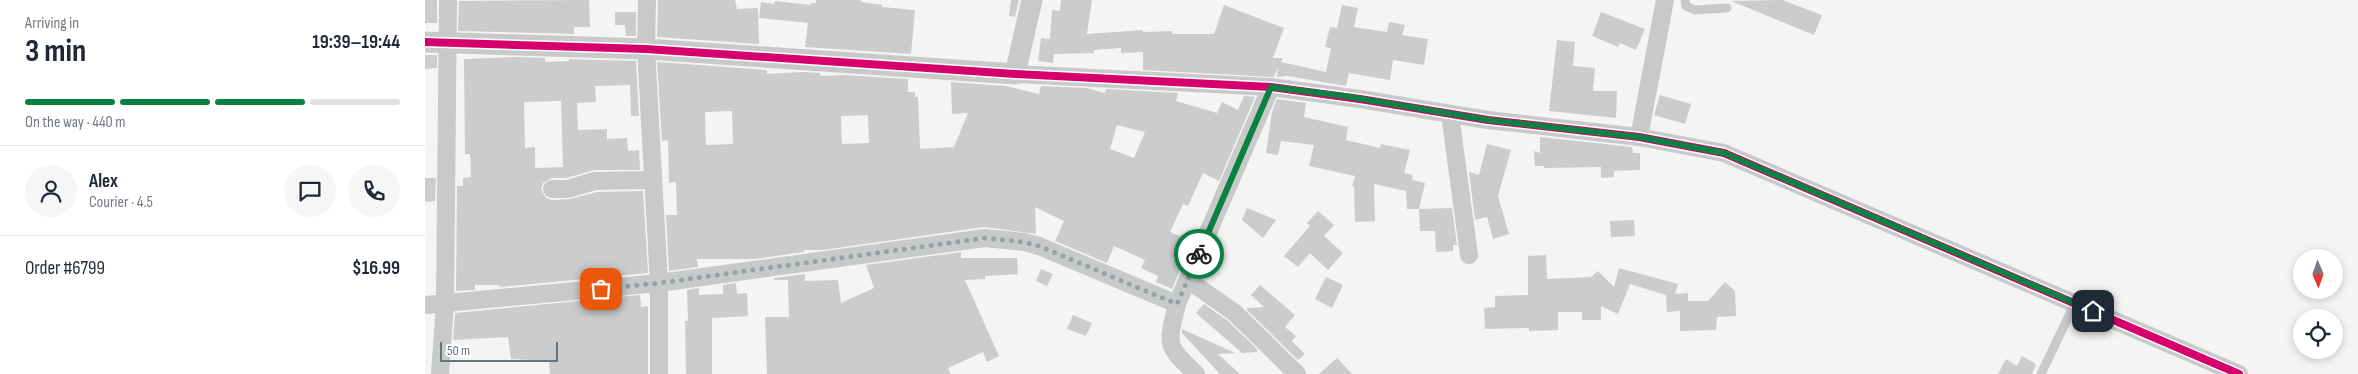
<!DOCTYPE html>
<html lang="en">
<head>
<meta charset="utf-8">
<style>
  body { margin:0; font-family:"Sofia Sans Condensed",sans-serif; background:#f6f6f7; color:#1f2937; height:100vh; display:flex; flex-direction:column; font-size:19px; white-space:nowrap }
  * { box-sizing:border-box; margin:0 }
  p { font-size:16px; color:#747a83 }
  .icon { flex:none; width:28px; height:28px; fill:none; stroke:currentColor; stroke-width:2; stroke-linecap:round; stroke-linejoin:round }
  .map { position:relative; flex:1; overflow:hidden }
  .panel { display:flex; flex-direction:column; background:#fff; width:425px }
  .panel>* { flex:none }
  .needle { width:32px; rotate:178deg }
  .controls { position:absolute; left:1868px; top:249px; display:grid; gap:10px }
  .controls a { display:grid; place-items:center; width:50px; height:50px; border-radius:50%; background:#fff; box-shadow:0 2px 8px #0003; font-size:25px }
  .scale { position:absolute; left:15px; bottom:12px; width:118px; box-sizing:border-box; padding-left:5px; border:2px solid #667480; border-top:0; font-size:14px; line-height:18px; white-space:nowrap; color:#667480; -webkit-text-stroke:4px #fff; paint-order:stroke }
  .pin { position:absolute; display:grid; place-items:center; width:42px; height:42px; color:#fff; margin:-21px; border-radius:10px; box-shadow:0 2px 8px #0006 }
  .courier { position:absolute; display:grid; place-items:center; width:50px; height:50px; margin:-25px; border:4px solid #0b8043; border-radius:50%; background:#fff; color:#222; box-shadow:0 1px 6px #0007 }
  .head em { font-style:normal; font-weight:700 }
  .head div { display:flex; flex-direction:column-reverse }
  .head { display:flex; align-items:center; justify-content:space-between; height:85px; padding:0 25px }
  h1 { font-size:32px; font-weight:700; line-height:38px }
  .bar { display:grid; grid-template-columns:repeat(4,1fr); gap:8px 5px; align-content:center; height:60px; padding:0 25px }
  .bar i { height:6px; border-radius:4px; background:#e0e1e3 }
  .bar .on { background:#0b8043 }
  .bar p { grid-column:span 4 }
  .line { display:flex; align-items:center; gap:12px; padding:0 25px; border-top:1px solid #e0e1e3 }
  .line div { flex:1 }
  .round { display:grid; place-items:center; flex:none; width:52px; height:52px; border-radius:26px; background:#f6f6f7 }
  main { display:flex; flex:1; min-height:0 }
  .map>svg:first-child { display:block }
  .building { fill:#cbcccd; fill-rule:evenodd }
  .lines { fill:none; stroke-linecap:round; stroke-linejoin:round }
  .service { stroke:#c8caca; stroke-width:9 }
  .minor { stroke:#c8caca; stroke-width:18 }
  .tertiary { stroke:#c8caca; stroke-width:21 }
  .cycleway-casing { stroke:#fff; stroke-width:11 }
  .cycleway { stroke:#d6006c; stroke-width:8 }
  .done { stroke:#98a1a8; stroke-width:5; stroke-dasharray:0 9 }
  .route { stroke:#0b8043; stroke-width:6 }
</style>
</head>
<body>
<main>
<section class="panel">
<div class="head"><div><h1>3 min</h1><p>Arriving in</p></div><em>19:39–19:44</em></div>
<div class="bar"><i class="on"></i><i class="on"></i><i class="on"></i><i></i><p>On the way · 440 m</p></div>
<div class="line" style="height:90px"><a class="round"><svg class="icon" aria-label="person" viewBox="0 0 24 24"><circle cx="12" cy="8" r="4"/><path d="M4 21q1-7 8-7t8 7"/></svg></a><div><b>Alex</b><p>Courier · 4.5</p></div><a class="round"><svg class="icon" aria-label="chat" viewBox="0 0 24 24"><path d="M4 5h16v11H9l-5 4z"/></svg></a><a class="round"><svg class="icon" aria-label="phone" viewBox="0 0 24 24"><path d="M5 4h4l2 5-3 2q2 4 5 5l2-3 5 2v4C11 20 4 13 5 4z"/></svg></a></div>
<div class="line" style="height:65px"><div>Order #6799</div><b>$16.99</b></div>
</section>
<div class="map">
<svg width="1933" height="374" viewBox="0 0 1933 374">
  <rect width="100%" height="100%" fill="#f4f4f3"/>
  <g class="building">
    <rect x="0" y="0" width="12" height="23"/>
    <polygon points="164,0 165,27 149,27 149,34 33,31 34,1"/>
    <polygon points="233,0 310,0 312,9 333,8 334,44 232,37"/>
    <polygon points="391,0 436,0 436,2 457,5 457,7 490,10 486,54 380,47 383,23 334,18 336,2 349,4 350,1 386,5 386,3 391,3"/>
    <polygon points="586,0 594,0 590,17 584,16"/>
    <polygon points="636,0 667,0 662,34 718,30 718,32 747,31 747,34 789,34 799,5 859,28 848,58 858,58 856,62 901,72 906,48 900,47 905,27 912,28 917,5 933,8 929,27 962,32 964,22 980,25 977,35 1003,39 999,65 968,60 965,80 924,73 921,86 863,76 852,77 853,68 849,77 718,70 718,52 696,53 696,48 669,50 669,53 629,54 628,63 613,61 616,38 625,39 627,10 635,11"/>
    <polygon points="1357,0 1397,15 1389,35 1306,1"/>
    <polygon points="190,12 211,12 211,36 201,36 200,25 190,25"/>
    <polygon points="1176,12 1220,29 1211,50 1195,43 1193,47 1167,36"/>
    <polygon points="1132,40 1150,42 1148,66 1170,68 1168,91 1192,91 1191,118 1124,111"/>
    <polygon points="0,55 12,55 12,68 0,69"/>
    <path d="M92 57 120 58V62L144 61V59L211 61 214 116H206L205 85 170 86 171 102 152 103 153 130 182 129V139L202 138 203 151 214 150 215 170H170L141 178H127L118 183 116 189 121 198 127 200 145 199 172 192 218 191 223 273 75 287 74 285H50V290L31 291 32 186H38V178L46 177 45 154H40L39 59ZM136 101 138 167 110 168V147L100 148 99 102Z"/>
    <path d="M232 62 342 70V74L378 72 395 73V76L419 75 483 79V92H490V97H493L495 149 529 147 543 113 527 114 526 82 581 86 614 94 616 86 661 88 680 93 681 89 753 93 751 101 792 113 797 102 813 110 819 96 830 97 794 181 778 173 763 206 758 204 745 232 759 238 748 259 758 263 747 289 731 282 733 276 716 268 720 260 689 246 682 263 630 241 639 221 610 207 611 234 559 227 398 250H379V252L330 259H272L273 267 244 271 241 215H252L251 182 244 183 243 140 237 141ZM307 111 308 144 281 145 280 112ZM443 115 444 143 417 144 416 116ZM692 125 720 132 709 158 685 149Z"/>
    <polygon points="1235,95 1266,104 1260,124 1229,115"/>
    <polygon points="852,99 881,103 879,117 923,127 921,140 955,148 956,144 985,150 979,173 988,175 987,180 1000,183 994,209 1027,208 1032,245 1028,245 1028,251 1011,252 1010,231 995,231 994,209 982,209 981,191 949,184 950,221 930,222 929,187 927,186 930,176 884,166 889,145 856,141 853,155 841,153 847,112"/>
    <polygon points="1115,137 1207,147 1208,153 1215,153 1215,170 1189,171 1189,177 1176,178 1176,167 1119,168 1119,166 1110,166 1109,151 1115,153"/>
    <polygon points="1062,144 1086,150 1073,196 1084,234 1068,239 1062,217 1050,220 1044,172 1054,175"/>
    <polygon points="0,178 11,178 10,201 0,202"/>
    <polygon points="822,208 851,220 838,238 817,220"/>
    <polygon points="893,211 909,225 899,236 918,253 903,270 885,253 873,267 859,256 885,226 882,223"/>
    <polygon points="1209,220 1210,236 1186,237 1185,221"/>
    <polygon points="536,252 536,258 592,258 593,274 560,276 560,279 540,280 574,356 562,362 558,352 523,368 526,374 342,374 340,317 364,317 363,280 349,280 349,278 380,274 380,281 413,280 416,303 449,288 441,265"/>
    <polygon points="1121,255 1122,279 1166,277 1173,271 1189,287 1194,268 1253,284 1250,294 1263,293 1263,301 1283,301 1300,282 1310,291 1311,316 1292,317 1291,330 1255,331 1255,311 1242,312 1241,295 1205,284 1193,314 1176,306 1176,320 1157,320 1157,312 1133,312 1133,330 1104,331 1104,328 1060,329 1059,308 1070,307 1070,296 1103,295 1103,256"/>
    <polygon points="616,269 628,274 622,286 611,281"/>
    <polygon points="901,277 918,285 907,308 890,299"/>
    <polygon points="311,283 312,294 322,293 323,316 287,318 287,374 261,374 260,321 263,321 262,290 274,288 274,295 298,294 298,285"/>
    <polygon points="835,285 870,315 860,327 871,336 867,341 880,354 873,360 822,310 822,308 839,307 826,295"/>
    <polygon points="215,295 216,307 223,306 223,374 125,374 124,361 86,359 83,337 28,340 30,313"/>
    <polygon points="779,304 803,321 832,349 832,352 817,353 771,313"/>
    <polygon points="648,315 667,323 661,336 642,329"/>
    <polygon points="757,329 810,353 793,354 815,374 795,374 757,333"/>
    <polygon points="1597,356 1611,364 1607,374 1573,374 1581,359 1592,366"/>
    <polygon points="912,358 927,374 894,374"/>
  </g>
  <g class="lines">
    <g class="service">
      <polyline points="1260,0 1261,6 1270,10 1302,8"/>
      <polyline points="1616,374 1650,303"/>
    </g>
    <g class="minor">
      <polyline points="222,0 221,49 234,283 234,374"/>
      <polyline points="590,74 846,87 935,99 1063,120 1214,137 1299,153 1814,374"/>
      <polyline points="1025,114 1044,255"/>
      <polyline points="1214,137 1240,0"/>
      <polyline points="127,189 142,189 170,181 227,180"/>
      <polyline points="763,280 810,313 872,374"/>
      <path d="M752 304C742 346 740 344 771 374"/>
      <polyline points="0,305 234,283 560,238 599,242 614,246 752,304 846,87"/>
      <polyline points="15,374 20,304 23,0"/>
    </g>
    <polyline class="tertiary" points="0,42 221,49 590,74 607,0"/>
    <defs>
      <polyline id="cycleway" points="0,42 221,49 590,74 846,87 935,99 1063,120 1214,137 1299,153 1814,374"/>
    </defs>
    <use href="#cycleway" class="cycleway-casing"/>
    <use href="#cycleway" class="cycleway"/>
  </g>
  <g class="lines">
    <polyline class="done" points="176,289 234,283 560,238 599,242 614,246 752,304 774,254"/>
    <polyline class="route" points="774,254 846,87 919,96 1063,120 1214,137 1299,153 1668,311"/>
  </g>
</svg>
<div class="controls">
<a><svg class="needle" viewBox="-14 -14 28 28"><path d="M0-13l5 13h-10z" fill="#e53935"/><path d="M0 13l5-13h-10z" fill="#747a83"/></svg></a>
<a><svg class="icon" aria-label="locate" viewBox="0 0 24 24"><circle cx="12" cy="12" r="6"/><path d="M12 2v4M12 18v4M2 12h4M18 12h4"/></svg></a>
</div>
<div class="scale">50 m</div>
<div class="pin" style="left:176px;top:289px;background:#ea580c"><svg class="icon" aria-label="bag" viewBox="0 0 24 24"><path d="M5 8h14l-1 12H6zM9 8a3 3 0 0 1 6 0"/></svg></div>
<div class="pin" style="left:1668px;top:311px;background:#1f2937"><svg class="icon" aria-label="home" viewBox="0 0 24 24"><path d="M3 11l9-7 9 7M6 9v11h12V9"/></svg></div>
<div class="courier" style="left:774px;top:254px"><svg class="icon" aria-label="bike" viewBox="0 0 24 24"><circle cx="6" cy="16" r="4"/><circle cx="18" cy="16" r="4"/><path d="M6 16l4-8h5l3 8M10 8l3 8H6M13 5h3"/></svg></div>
</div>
</main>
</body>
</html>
